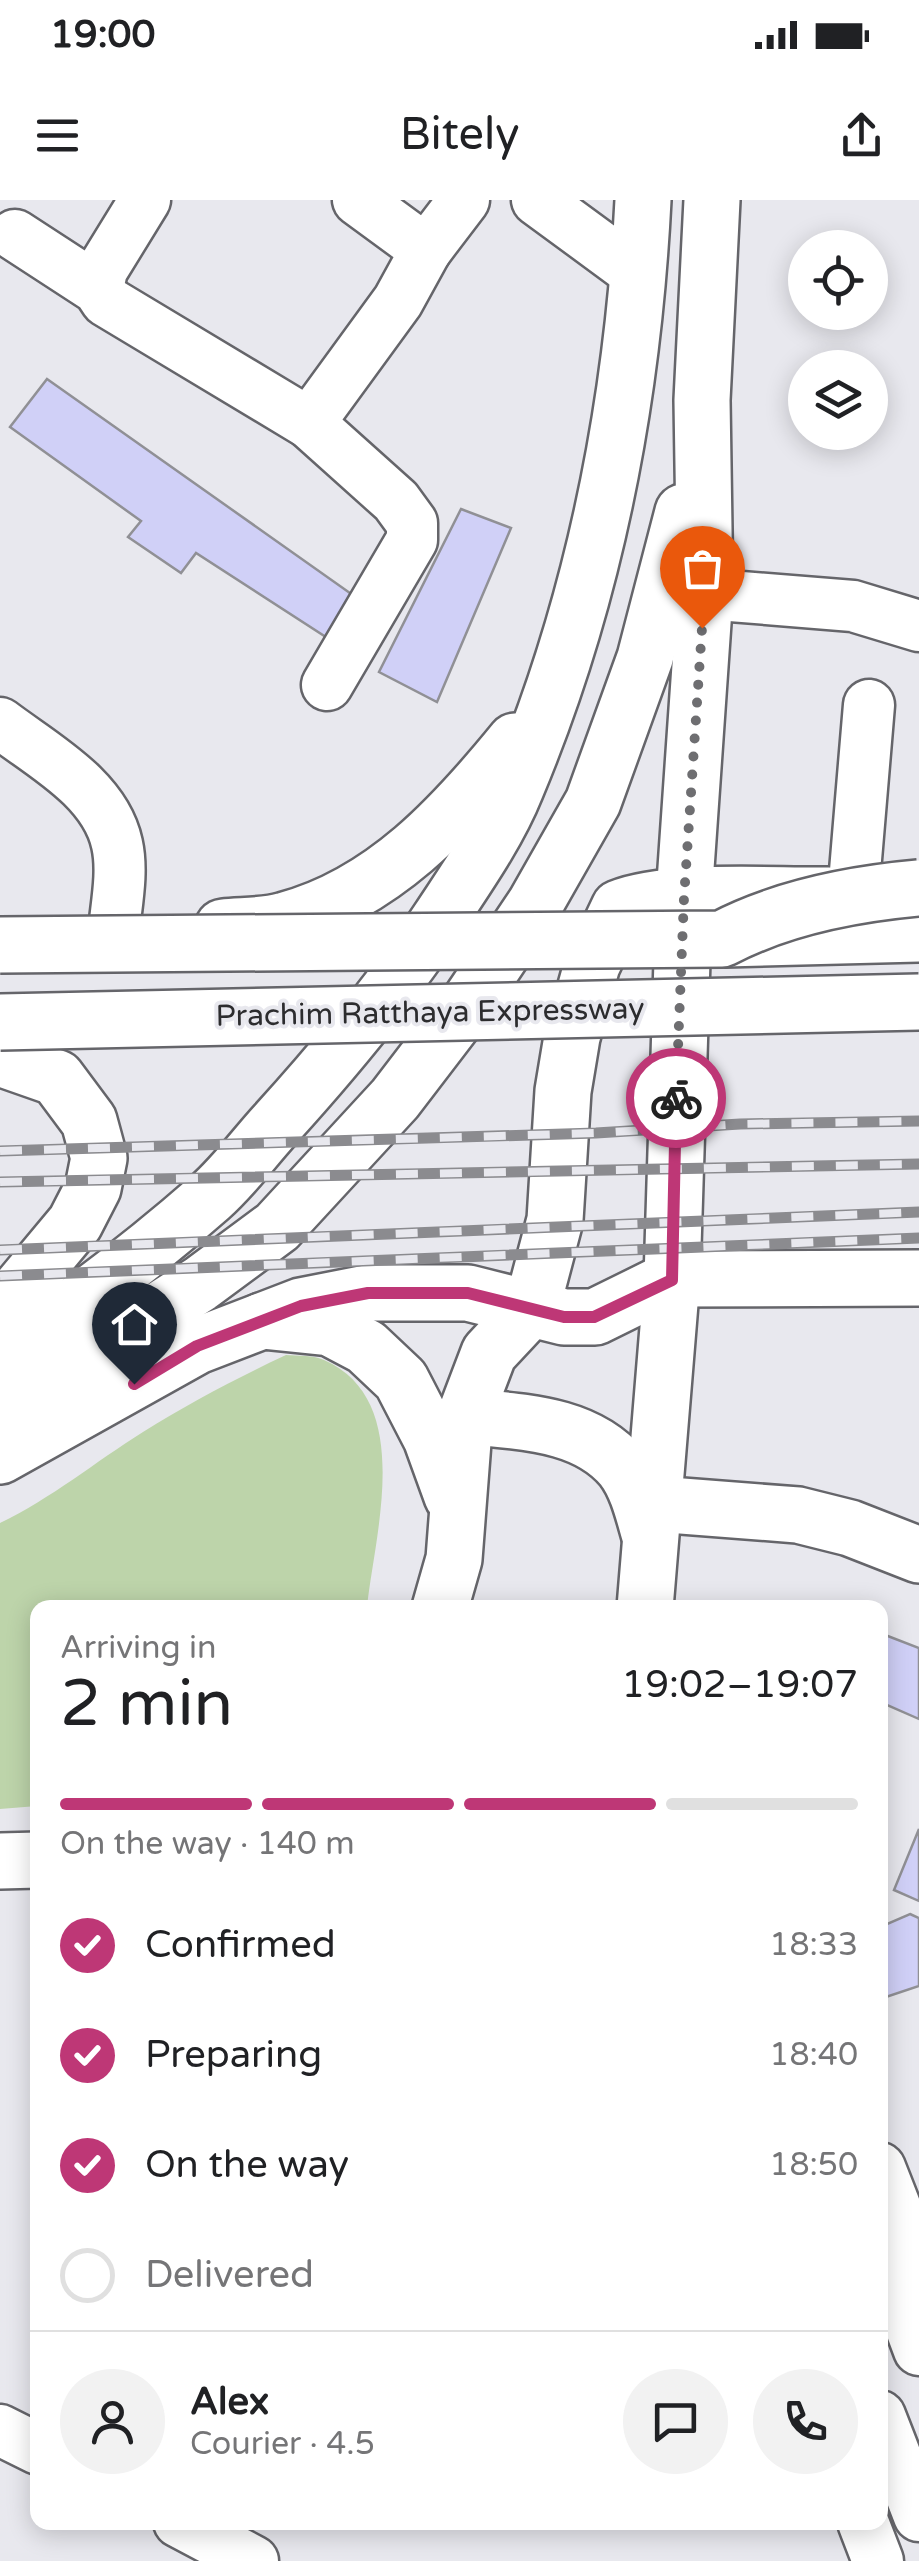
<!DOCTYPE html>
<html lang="en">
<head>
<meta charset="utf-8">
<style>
  body { margin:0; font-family:"Varela Round",sans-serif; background:#f2f2f2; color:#202124; height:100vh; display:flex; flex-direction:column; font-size:38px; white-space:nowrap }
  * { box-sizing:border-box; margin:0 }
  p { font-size:32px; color:#757577 }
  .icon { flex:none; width:55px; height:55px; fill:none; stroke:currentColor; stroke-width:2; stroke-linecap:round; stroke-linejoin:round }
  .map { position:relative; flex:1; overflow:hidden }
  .panel { position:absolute; left:30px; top:1400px; width:858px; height:930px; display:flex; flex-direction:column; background:#fff; border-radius:20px; box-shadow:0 5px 25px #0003 }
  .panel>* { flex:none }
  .fabs { position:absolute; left:788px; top:30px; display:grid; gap:20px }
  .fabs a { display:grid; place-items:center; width:100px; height:100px; border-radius:50%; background:#fff; box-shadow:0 5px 25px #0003; font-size:50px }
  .pin { position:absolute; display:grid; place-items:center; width:85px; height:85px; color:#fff; margin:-102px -42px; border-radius:50% 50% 50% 0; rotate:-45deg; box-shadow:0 0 10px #0007 }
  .pin .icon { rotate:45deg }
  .courier { position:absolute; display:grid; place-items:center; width:100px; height:100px; margin:-50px; border:8px solid #be3776; border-radius:50%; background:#fff; color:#222; box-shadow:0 2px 12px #0007 }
  .overview em { font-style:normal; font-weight:600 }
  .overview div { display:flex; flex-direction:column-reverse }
  .overview { display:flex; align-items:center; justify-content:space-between; height:170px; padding:0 30px }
  h1 { font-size:65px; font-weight:600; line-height:75px }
  .bar { display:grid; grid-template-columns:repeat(4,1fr); gap:15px 10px; align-content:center; height:120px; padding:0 30px }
  .bar i { height:12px; border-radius:8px; background:#e0e0e0 }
  .bar .active { background:#be3776 }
  .bar p { grid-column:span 4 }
  .line { display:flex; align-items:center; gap:25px; padding:0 30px; border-top:2px solid #e0e0e0 }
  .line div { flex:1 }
  .round { display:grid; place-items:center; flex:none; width:105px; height:105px; border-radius:52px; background:#f2f2f2 }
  ol { padding:0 30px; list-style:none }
  li { display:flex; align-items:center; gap:30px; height:110px }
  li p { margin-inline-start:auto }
  li .icon { padding:10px; border-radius:50%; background:#be3776; color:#fff; stroke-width:4 }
  li:last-child { color:#757577 }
  li i { width:55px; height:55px; border:5px solid #e0e0e0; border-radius:50% }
  .status { display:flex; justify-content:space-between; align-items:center; height:70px; padding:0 50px; background:#fff; direction:ltr }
  .status svg { height:28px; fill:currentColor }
  header { display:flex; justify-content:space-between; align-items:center; height:130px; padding:0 30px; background:#fff; font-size:45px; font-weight:600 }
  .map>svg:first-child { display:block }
  .green { fill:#bdd4aa }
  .building { fill:#d0d0f7; stroke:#909095; stroke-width:2.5 }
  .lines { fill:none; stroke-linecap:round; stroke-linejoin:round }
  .minor-casing { stroke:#65656a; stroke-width:55 }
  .major-casing { stroke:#65656a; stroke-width:60 }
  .highway-casing { stroke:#65656a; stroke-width:60 }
  .minor { stroke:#fff; stroke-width:50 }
  .major { stroke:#fff; stroke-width:55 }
  .highway { stroke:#fff; stroke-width:55 }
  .rail-casing { stroke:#8b8b8f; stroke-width:11 }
  .rail { stroke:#e8e8ee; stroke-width:8; stroke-dasharray:22; stroke-linecap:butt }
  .highway-bridge-casing { stroke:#65656a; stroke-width:60; stroke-linecap:butt }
  .highway-bridge { stroke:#fff; stroke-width:55 }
  .done { stroke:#6e6e71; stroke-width:10; stroke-dasharray:0 18 }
  .route { stroke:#be3776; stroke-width:12 }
  .labels { text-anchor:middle; stroke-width:8; stroke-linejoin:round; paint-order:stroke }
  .street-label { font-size:30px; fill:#2c2c2e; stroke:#e8e8ee }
</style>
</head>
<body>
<div class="status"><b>19:00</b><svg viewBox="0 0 49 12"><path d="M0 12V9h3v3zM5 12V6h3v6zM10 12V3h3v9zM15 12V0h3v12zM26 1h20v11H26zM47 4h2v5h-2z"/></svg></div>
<header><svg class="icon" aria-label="menu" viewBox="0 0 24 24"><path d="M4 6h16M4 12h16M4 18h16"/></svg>Bitely<svg class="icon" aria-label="share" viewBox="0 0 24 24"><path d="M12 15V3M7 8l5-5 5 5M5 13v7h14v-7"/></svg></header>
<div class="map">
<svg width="919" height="2361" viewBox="0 0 919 2361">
  <rect width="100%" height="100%" fill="#e8e8ee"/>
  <path class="green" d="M286 1155C298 1156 314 1155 324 1160 415 1200 375 1332 367 1407L38 1408 37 1606 0 1609V1323C52 1298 95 1262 143 1232 189 1203 237 1178 286 1155Z"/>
  <g class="building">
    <polygon points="47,179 357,398 329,439 196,353 181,373 128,337 141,321 10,227"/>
    <polygon points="461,309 511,328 437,502 379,472"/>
    <polygon points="880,1433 919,1448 919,1519 880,1502"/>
    <polygon points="919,1629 919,1701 894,1690"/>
    <polygon points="910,1714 919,1718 919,1786 880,1799 880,1727"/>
  </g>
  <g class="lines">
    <defs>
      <g id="minor">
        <polyline points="537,0 639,75"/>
        <polyline points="15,35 98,89 106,101 309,223 396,301 412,323 412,340 327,485"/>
        <polyline points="426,50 464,0"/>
        <polyline points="98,89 102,70 145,0"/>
        <polyline points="309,223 398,101 426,50 358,0"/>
        <polyline points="705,394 853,406 919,426"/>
        <path d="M0 523C42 555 105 588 117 644 123 671 117 701 114 729"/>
        <polyline points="853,695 869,505"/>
        <polyline points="880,1968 919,2067"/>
        <polyline points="880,2046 919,2150"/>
        <polyline points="880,2216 919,2316"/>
        <polyline points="0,2230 38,2249"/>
        <polyline points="179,2322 253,2361"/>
        <polyline points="863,2322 878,2361"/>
      </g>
      <g id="major">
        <path d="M223 727C243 725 266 726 285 720 383 694 453 617 515 541"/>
        <polyline points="0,858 57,878 89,921 99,958 93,988 75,1023 0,1113"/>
        <polyline points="262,1121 301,1106 367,1093 468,1093 564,1117 595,1117 672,1079 919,1078"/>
        <path d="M0 1157C73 1109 144 1055 210 997 234 976 254 948 276 924 335 859 391 792 440 718 467 677 498 633 516 588 594 402 633 200 643 0"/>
        <polyline points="0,1212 200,1084 277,1027 395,899 470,801 535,704 593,602 645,458 683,312"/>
        <path d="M465 1216C519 1222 585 1222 623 1268 637 1286 643 1312 649 1333"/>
        <polyline points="0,1256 197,1146 262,1121 330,1128 366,1147 401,1180 431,1238 452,1296"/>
        <polyline points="656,1304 798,1315 850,1328 919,1355"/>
        <path d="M440 1408 454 1359 465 1216 489 1153 532 1107 555 1020 563 891 572 837 592 765 619 708C667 688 773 696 829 695"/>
        <polyline points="645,1408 672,1079 684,697 705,394 702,200 712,0"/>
        <polyline points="0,1661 38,1660"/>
      </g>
      <polyline id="highway" points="725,739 919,734"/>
    </defs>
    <use href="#minor" class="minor-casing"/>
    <use href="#major" class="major-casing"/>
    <use href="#highway" class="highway-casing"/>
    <use href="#minor" class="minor"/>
    <use href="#major" class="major"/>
    <use href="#highway" class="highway"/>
    <defs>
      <g id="rail">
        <polyline points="0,951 596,933 740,924 919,921"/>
        <polyline points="0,982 919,964"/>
        <polyline points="0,1050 919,1012"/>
        <polyline points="0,1076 919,1038"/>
      </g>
    </defs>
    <use href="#rail" class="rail-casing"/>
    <use href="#rail" class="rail"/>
    <defs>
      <g id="highway-bridge">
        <path d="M0 745 722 739C781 708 852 694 919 688"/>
        <polyline points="0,822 919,802"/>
      </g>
    </defs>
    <use href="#highway-bridge" class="highway-bridge-casing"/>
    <use href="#highway-bridge" class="highway-bridge"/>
  </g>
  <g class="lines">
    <polyline class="done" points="676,898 684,698 702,428"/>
    <polyline class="route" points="134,1184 197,1146 301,1106 368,1093 468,1093 564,1117 594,1117 672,1080 676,898"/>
  </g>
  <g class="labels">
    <g class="street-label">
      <text transform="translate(430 812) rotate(-1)" y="10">Prachim Ratthaya Expressway</text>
    </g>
  </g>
</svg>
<div class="fabs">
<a><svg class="icon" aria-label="locate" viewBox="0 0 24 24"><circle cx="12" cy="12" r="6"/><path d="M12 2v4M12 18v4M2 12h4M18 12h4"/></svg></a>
<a><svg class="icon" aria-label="layers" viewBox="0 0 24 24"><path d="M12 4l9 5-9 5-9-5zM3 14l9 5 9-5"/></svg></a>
</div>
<div class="pin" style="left:702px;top:428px;background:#ea580c"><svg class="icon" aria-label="bag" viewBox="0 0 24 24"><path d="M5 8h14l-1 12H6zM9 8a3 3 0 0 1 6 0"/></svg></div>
<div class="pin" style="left:134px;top:1184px;background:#1f2937"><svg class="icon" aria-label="home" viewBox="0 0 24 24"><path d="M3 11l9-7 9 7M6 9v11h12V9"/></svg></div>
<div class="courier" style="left:676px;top:898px"><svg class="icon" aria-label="bike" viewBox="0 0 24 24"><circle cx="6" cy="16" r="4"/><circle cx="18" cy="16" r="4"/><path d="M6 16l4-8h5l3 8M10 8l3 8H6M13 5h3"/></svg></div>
<section class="panel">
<div class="overview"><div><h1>2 min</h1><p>Arriving in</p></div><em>19:02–19:07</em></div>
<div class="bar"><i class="active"></i><i class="active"></i><i class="active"></i><i></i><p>On the way · 140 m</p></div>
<ol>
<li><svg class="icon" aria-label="check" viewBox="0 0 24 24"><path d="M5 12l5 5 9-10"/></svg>Confirmed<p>18:33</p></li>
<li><svg class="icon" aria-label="check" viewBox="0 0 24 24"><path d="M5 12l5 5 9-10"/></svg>Preparing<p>18:40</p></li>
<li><svg class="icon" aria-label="check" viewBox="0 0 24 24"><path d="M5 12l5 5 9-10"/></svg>On the way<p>18:50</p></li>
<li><i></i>Delivered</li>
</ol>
<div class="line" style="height:180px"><a class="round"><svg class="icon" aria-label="person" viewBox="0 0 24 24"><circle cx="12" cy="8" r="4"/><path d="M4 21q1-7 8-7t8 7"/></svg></a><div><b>Alex</b><p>Courier · 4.5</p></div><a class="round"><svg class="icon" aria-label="chat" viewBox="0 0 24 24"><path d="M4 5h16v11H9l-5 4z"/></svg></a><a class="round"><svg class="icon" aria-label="phone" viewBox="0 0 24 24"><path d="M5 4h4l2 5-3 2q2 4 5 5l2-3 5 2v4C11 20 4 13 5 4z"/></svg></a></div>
</section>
</div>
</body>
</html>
